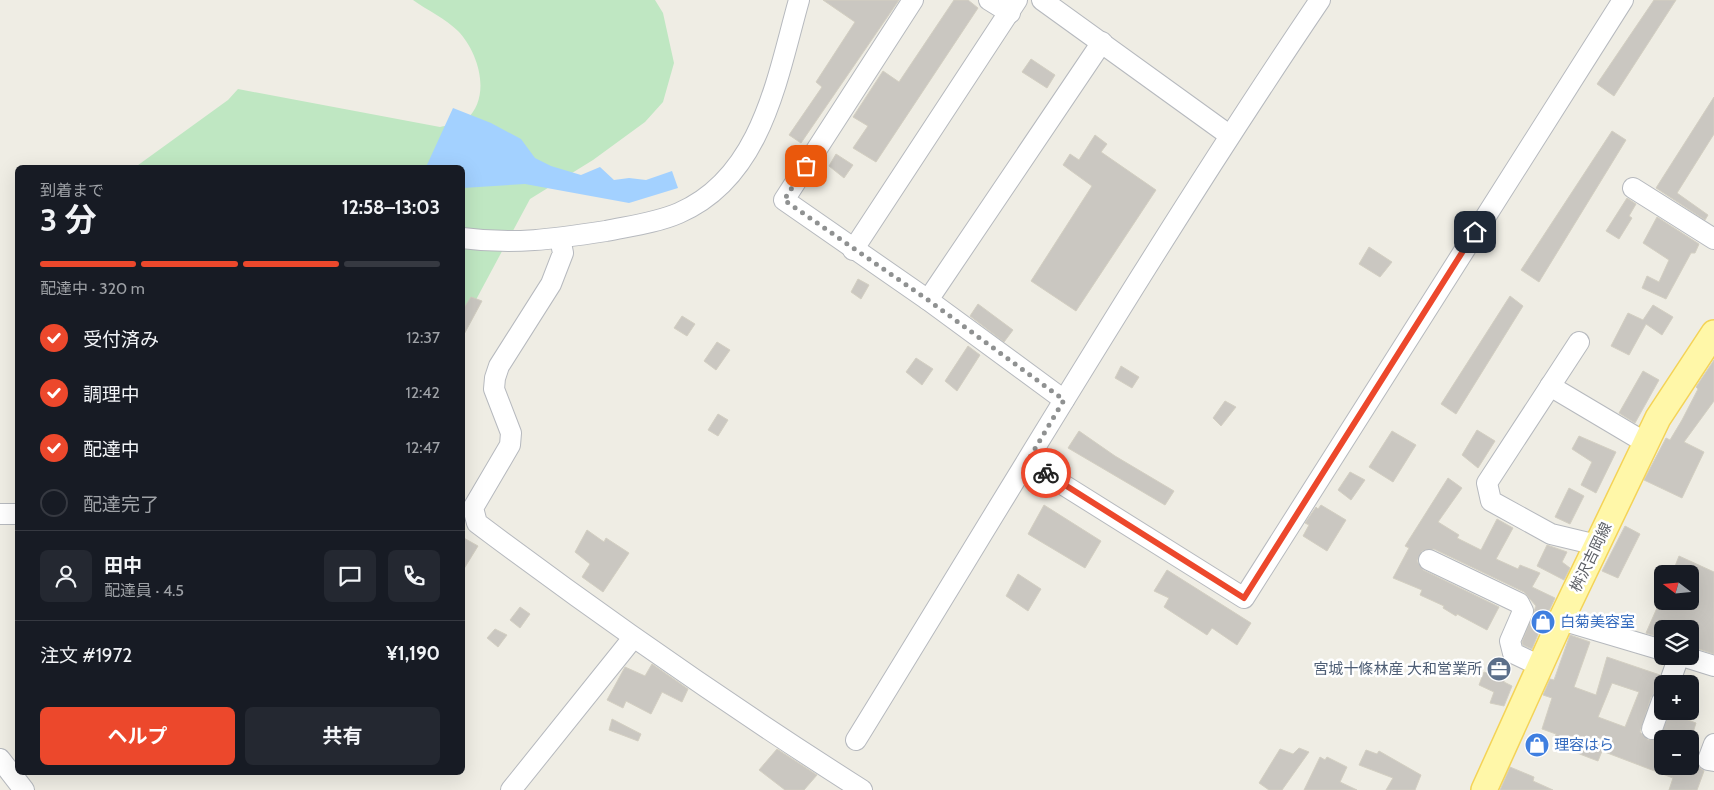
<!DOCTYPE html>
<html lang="ja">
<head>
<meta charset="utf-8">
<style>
  body { margin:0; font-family:Cabin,"Noto Sans JP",sans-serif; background:#242831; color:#f1f3f6; height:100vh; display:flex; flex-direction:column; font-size:19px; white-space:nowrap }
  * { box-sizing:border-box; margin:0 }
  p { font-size:16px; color:#9ea1a6 }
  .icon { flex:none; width:28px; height:28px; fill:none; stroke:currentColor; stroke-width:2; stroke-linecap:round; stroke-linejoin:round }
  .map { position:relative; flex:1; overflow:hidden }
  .side { position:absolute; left:15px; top:165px; width:450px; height:610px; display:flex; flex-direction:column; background:#171b24; border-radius:8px; box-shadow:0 5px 20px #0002 }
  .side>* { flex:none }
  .needle { width:32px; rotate:286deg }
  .buttons { position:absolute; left:1654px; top:565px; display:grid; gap:10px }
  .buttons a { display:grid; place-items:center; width:45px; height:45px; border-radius:8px; background:#171b24; box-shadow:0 5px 20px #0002; font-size:25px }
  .pin { position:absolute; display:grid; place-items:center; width:42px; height:42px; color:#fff; margin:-21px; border-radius:10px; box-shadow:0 2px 8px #0006 }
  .courier { position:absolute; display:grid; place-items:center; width:50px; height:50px; margin:-25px; border:4px solid #ec482c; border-radius:50%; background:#fff; color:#222; box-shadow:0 1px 6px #0007 }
  .head em { font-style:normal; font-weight:700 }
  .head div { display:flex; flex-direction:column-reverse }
  .head { display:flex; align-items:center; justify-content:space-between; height:85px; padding:0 25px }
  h1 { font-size:32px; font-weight:700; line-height:38px }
  .bar { display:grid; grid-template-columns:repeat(4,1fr); gap:8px 5px; align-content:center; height:60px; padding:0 25px }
  .bar i { height:6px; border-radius:4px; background:#363941 }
  .bar .active { background:#ec482c }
  .bar p { grid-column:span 4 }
  .line { display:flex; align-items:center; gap:12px; padding:0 25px; border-top:1px solid #363941 }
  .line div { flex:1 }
  .round { display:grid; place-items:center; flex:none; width:52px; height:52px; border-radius:8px; background:#242831 }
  ol { padding:0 25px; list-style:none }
  li { display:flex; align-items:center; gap:15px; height:55px }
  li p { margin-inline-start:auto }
  li .icon { padding:5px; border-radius:50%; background:#ec482c; color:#fff; stroke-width:4 }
  li:last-child { color:#9ea1a6 }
  li i { width:28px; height:28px; border:2px solid #363941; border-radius:50% }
  .button { display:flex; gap:10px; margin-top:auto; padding:10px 25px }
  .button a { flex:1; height:58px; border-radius:8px; background:#ec482c; color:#fff; font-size:20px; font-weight:700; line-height:58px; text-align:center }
  .button a+a { background:#242831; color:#f1f3f6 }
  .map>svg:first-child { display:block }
  .green { fill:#bfe7c2 }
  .water { fill:#a3d1ff }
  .building { fill:#cac7c1; stroke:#d3cfc2; fill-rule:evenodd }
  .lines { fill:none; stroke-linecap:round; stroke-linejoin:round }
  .minor-casing { stroke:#b6b9be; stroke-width:22 }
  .major-casing { stroke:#f4d357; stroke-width:28 }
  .minor { stroke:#fff; stroke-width:20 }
  .major { stroke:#fff7a8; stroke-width:25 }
  .done { stroke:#8f9191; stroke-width:5; stroke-dasharray:0 9 }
  .route { stroke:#ec482c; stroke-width:6 }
  .labels { text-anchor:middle; stroke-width:5; stroke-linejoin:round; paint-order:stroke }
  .street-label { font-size:15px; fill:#5c5f65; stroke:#fff }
  .shop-label { font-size:15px; fill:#366cbe; stroke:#fff; text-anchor:start }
  .service-label { font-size:15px; fill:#4e5e75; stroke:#fff; text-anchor:end }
</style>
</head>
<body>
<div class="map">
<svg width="1714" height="790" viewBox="0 0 1714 790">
  <rect width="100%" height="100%" fill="#efede4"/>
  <path class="green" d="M413 0H655L663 13 674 63 663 102 645 122 593 160 530 199 463 324 462 168H134L228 100 238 89 440 127C448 125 461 125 466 120 492 97 479 53 458 31 446 19 427 10 413 0Z"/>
  <polygon class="water" points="453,108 491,123 521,139 535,158 551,166 581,175 600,167 614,180 629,178 646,180 672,171 678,188 629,203 525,184 463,188 462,168 426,167"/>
  <g class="building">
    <polygon points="823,0 899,0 801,143 789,135 822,87 816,82 855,22"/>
    <polygon points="954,0 968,0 978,8 876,162 853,148 868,126 853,117 883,71 899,82"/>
    <polygon points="1654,0 1676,0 1614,96 1597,84"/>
    <polygon points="1031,59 1055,75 1047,88 1022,72"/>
    <polygon points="1714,97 1714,134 1677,193 1708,215 1705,220 1656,188"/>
    <polygon points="1612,131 1626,140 1539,282 1521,270"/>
    <polygon points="1095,135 1107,144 1101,152 1156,190 1076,311 1031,281 1092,186 1063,165 1070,154 1079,160"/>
    <polygon points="836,154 853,165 844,178 829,166"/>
    <polygon points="1627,198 1636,204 1629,216 1632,218 1619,239 1606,231"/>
    <polygon points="1657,217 1699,244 1695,253 1691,253 1666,299 1642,288 1647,276 1659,282 1669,260 1643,243"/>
    <polygon points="1369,247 1392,262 1380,277 1359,264"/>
    <polygon points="858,279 869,285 861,299 851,292"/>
    <polygon points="1510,296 1523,306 1456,414 1441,404"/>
    <polygon points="471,297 482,301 462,338 462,311"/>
    <polygon points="978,304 1013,330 1004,342 970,316"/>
    <polygon points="1653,305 1673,317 1662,335 1646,324 1629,355 1611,346 1628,313 1643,320"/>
    <polygon points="682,316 695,324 687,336 674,328"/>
    <polygon points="717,342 730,350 716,370 704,361"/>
    <polygon points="968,346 980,355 957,391 945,381"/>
    <polygon points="916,358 933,369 922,385 906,372"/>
    <polygon points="1714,360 1714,401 1684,442 1704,452 1682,498 1644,480 1666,438 1670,440 1682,420 1698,389 1696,387"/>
    <polygon points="1121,366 1139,377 1132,388 1115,378"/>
    <polygon points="1643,371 1659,380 1635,423 1619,413"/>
    <polygon points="1225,401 1236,407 1221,426 1213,418"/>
    <polygon points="718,414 728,420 718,436 708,430"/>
    <polygon points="1477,430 1495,441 1478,468 1462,455"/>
    <polygon points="1079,431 1115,456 1174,491 1165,505 1068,448"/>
    <polygon points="1392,431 1416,445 1393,482 1369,467"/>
    <polygon points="1579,436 1616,452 1596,493 1581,485 1592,462 1572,449"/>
    <polygon points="1350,472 1365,480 1351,500 1338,490"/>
    <polygon points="1448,478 1462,488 1438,522 1459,535 1457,538 1481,550 1497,519 1513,528 1496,559 1518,569 1520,565 1540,573 1532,587 1555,598 1549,611 1548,610 1532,649 1523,645 1522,642 1536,606 1524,592 1434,549 1422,551 1417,561 1423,570 1499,607 1487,630 1457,614 1456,616 1443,608 1444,606 1420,595 1422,590 1393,578 1409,548 1405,546"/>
    <polygon points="1569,488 1584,496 1570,524 1555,517"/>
    <polygon points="1044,505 1101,541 1085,568 1028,534"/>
    <polygon points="1321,505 1346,520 1327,551 1303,536 1309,525 1305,523 1316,507 1318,509"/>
    <polygon points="1625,526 1640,534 1618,578 1602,571"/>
    <polygon points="587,530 604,542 606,538 629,553 603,592 582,577 590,564 575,552"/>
    <polygon points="462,537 478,546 462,572"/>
    <polygon points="1547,545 1567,552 1562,562 1570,568 1564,580 1537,566"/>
    <polygon points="1679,556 1714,572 1714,654 1690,646 1690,629 1662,629 1662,638 1646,633 1660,601 1690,601 1690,574 1672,574"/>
    <polygon points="1167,570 1251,623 1237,645 1212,628 1207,635 1164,607 1169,598 1154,591"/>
    <polygon points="1018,574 1041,589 1028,611 1006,596"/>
    <polygon points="520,607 530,614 520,628 510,620"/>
    <polygon points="495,629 507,635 498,647 487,638"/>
    <path d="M1570 635 1590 642 1574 687 1596 695 1607 657 1660 675 1656 691 1651 697 1640 732 1648 740 1659 738 1670 713 1696 723 1691 739H1662V766H1671L1684 775 1688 766H1690L1691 759 1696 761 1700 768 1704 771 1697 790H1669L1673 778 1602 751 1598 761 1590 758 1554 744 1556 734 1542 729 1552 698 1543 695 1550 679 1554 680ZM1612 683 1639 692 1625 727 1598 717Z"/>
    <polygon points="652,664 688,689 682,702 662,692 651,714 626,701 623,708 607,700 625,667 645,676"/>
    <polygon points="1484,672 1504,679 1504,682 1512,686 1504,706 1490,703 1494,692 1479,685"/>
    <polygon points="612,719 641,734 638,741 609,730"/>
    <polygon points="1299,748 1309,752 1282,790 1269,790 1259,783 1280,749 1293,754"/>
    <polygon points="777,749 817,775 804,790 785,790 759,770"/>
    <polygon points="1366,750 1377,754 1379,751 1421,775 1415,790 1386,790 1393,778 1359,765"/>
    <polygon points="1320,757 1325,760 1327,757 1347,767 1340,782 1357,790 1304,790"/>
    <polygon points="1510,767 1534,777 1533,781 1553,790 1500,790"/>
  </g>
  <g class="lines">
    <defs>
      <g id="minor">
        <polyline points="913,0 784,200 928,300 1064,400"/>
        <polyline points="989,0 1010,13"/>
        <polyline points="1042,0 1229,135"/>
        <polyline points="1633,188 1714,239"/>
        <path d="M462 238C514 245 554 239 606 231 630 226 656 223 679 213 762 177 777 78 799 0"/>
        <path d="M560 238 563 253 551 284 499 366 495 378 494 389 511 433 510 445 473 508 477 523C602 617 730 706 862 790"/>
        <polyline points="853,250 1017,0"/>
        <polyline points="928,300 1102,42"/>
        <polyline points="1579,342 1487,483 1491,501 1551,534 1597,545"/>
        <polyline points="1550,386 1646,443"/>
        <polyline points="1027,462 1244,598 1623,0"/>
        <polyline points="0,514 18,514"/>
        <polyline points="1429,560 1519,603 1523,611 1510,641 1513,653 1540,666"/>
        <polyline points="1561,620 1662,650"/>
        <polyline points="1682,656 1714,666"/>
        <polyline points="1669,684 1679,656"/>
        <polyline points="1652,729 1662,701"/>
        <path d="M856 740C1009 492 1157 241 1320 0"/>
        <polyline points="1714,744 1708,760 1714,761"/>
        <polyline points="0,759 24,790"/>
        <polyline points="511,790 633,638"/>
      </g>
      <polyline id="major" points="1484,790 1561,620 1658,418 1714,333"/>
    </defs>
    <use href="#minor" class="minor-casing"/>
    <use href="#major" class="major-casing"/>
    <use href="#minor" class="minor"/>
    <use href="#major" class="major"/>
  </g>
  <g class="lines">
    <polyline class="done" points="806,166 784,200 928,300 1064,400 1027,462 1046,473"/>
    <polyline class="route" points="1046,473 1244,598 1475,232"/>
  </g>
  <defs>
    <symbol id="shop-disc" viewBox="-11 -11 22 22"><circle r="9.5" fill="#3f7fe0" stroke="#fff"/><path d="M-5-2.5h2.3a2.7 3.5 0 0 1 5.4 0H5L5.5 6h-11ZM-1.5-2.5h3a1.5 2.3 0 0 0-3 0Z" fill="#fff"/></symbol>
    <symbol id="office-disc" viewBox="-11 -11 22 22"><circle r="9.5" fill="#5c6f8a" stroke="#fff"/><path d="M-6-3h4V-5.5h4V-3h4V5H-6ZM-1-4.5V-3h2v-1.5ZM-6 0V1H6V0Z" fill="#fff"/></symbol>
  </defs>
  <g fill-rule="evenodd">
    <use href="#shop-disc" x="1529" y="608" width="28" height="28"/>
    <use href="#office-disc" x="1485" y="655" width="28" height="28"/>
    <use href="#shop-disc" x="1523" y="731" width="28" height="28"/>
  </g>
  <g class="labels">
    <g class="street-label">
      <text transform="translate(1591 557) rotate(-64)" y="5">桝沢吉岡線</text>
    </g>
    <g class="shop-label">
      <text x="1560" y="627">白菊美容室</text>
      <text x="1554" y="750">理容はら</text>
    </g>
    <g class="service-label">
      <text x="1482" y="674">宮城十條林産 大和営業所</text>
    </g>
  </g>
</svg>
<div class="buttons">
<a><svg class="needle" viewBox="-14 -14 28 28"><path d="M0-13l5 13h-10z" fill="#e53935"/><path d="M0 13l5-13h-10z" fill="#9ea1a6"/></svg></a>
<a><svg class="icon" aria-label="layers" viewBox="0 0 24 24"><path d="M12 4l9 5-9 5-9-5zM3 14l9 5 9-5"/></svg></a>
<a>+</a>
<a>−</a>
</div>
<div class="pin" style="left:806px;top:166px;background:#ea580c"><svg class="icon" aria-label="bag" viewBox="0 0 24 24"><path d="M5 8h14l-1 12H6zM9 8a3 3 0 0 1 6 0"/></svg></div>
<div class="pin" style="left:1475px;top:232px;background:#1f2937"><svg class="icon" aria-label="home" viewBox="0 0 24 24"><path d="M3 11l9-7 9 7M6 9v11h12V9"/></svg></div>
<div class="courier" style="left:1046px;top:473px"><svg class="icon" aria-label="bike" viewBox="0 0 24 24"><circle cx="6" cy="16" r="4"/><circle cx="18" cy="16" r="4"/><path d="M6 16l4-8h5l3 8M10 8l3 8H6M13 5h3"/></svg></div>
<section class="side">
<div class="head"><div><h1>3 分</h1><p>到着まで</p></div><em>12:58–13:03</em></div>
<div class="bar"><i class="active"></i><i class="active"></i><i class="active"></i><i></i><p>配達中 · 320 m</p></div>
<ol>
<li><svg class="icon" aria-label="check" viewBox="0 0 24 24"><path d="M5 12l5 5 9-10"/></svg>受付済み<p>12:37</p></li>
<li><svg class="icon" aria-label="check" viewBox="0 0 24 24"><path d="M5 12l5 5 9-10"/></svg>調理中<p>12:42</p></li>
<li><svg class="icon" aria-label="check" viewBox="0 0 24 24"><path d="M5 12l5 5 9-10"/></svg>配達中<p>12:47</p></li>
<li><i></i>配達完了</li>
</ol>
<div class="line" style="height:90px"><a class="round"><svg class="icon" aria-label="person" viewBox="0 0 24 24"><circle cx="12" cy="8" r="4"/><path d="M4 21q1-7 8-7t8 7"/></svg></a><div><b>田中</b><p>配達員 · 4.5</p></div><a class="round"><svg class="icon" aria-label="chat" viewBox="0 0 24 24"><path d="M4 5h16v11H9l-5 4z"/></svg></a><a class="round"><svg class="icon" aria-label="phone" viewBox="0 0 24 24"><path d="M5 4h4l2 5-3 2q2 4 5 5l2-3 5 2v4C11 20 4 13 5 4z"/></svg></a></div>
<div class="line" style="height:65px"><div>注文 #1972</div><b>¥1,190</b></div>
<div class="button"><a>ヘルプ</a><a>共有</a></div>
</section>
</div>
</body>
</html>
